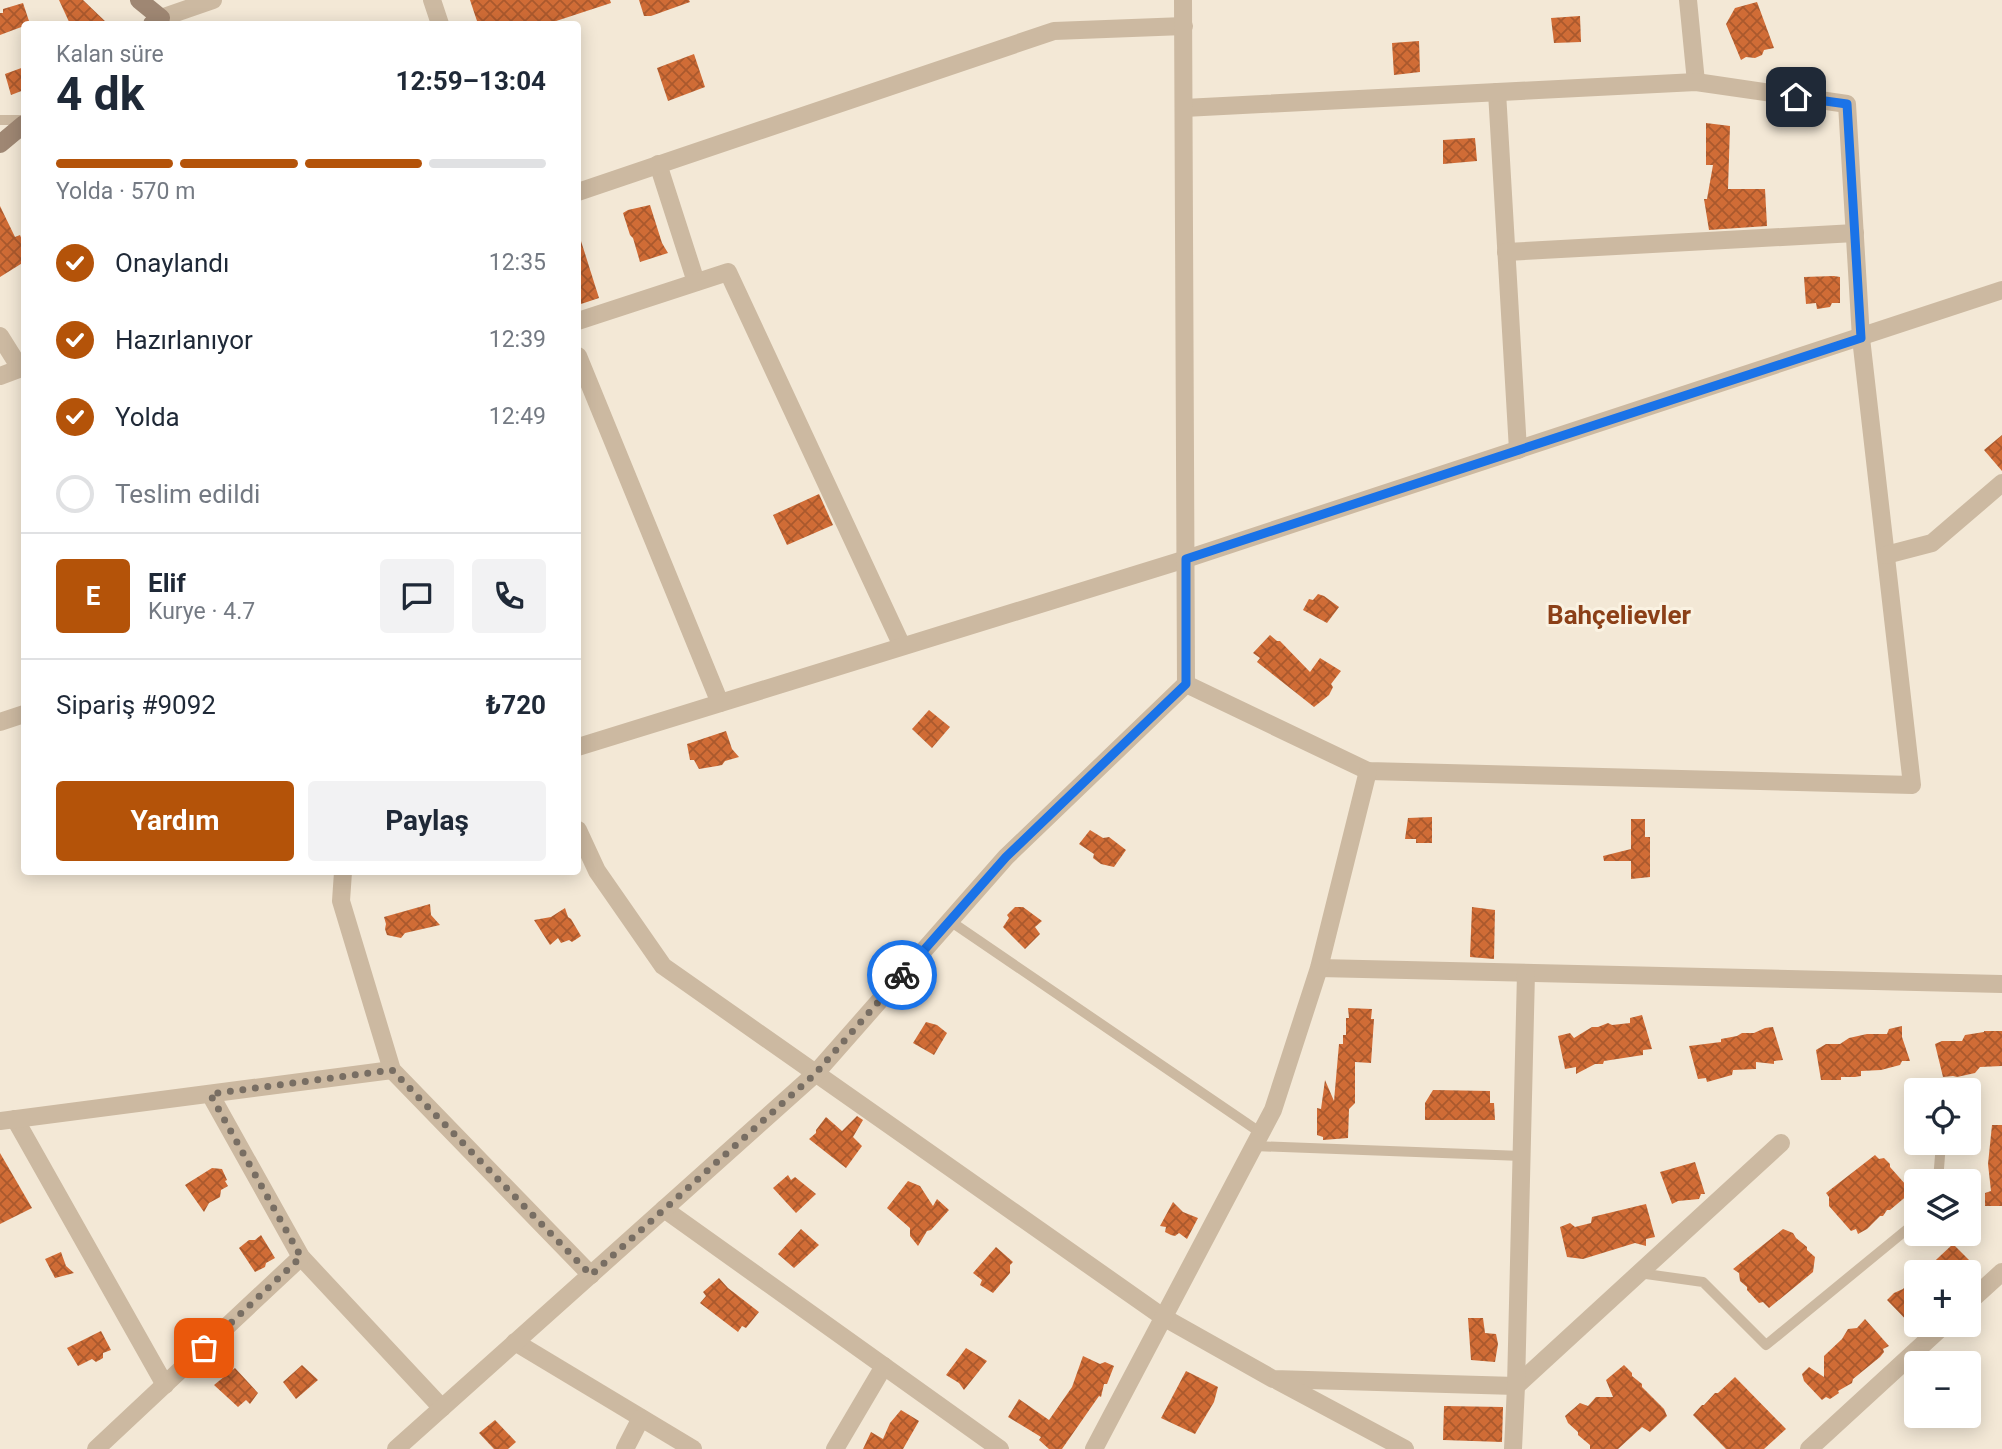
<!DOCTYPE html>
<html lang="tr">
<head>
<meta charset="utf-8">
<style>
  body { margin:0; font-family:Roboto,sans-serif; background:#f2f2f3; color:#1f2937; height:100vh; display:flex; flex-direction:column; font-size:26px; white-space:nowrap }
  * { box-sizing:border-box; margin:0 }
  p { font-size:23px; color:#747a83 }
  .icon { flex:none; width:38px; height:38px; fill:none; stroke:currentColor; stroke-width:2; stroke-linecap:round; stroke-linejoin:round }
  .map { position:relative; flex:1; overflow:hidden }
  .panel { position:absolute; left:21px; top:21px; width:560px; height:854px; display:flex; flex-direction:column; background:#fff; border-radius:7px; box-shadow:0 4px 18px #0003 }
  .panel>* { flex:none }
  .buttons { position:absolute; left:1904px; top:1078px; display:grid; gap:14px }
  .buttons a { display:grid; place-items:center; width:77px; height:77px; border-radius:7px; background:#fff; box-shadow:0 4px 18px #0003; font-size:35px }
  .pin { position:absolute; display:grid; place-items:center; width:60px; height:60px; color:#fff; margin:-30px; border-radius:14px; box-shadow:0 4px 10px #0006 }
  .courier { position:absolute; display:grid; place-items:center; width:70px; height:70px; margin:-35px; border:5px solid #1a73e8; border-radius:50%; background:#fff; color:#222; box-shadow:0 2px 9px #0007 }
  .head em { font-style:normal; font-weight:700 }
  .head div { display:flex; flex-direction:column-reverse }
  .head { display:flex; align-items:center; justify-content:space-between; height:119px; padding:0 35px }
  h1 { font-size:46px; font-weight:700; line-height:52px }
  .bar { display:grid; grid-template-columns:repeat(4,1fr); gap:10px 7px; align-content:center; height:84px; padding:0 35px }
  .bar i { height:9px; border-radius:5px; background:#e0e1e3 }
  .bar .active { background:#b45309 }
  .bar p { grid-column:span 4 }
  .line { display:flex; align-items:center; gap:18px; padding:0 35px; border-top:2px solid #e0e1e3 }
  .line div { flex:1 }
  .round { display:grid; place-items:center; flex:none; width:74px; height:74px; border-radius:7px; background:#f2f2f3 }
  ol { padding:0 35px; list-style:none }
  li { display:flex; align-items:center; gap:21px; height:77px }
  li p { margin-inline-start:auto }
  li .icon { padding:7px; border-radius:50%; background:#b45309; color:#fff; stroke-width:4 }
  li:last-child { color:#747a83 }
  li i { width:38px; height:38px; border:4px solid #e0e1e3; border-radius:50% }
  .button { display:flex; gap:14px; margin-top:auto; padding:14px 35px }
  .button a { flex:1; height:80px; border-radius:7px; background:#b45309; color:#fff; font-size:28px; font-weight:700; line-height:80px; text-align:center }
  .button a+a { background:#f2f2f3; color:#1f2937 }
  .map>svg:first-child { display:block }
  .building { fill:url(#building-cross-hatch) }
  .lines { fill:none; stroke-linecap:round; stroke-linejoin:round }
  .lane { stroke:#ccb9a1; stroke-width:10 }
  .street { stroke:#ccb9a1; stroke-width:18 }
  .secondary { stroke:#9f8773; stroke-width:18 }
  .done { stroke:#786e63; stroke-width:7; stroke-dasharray:0 12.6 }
  .route { stroke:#1a73e8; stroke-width:9 }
  .labels { text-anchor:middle; stroke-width:6; stroke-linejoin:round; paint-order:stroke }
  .district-label { font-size:26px; font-weight:bold; fill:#8b3f17; stroke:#faf2e2 }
</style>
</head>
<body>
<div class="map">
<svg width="2002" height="1449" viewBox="0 0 2002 1449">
  <defs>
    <pattern id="building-cross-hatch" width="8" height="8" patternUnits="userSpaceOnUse" patternTransform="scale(1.75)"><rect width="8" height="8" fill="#d06c36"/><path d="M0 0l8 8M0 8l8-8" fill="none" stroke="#aa592d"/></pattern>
  </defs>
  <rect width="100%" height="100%" fill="#f3e8d6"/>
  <g class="building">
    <polygon points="59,0 83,0 108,24 70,24"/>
    <polygon points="470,0 610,0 611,3 547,24 478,24"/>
    <polygon points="639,0 689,0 690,2 651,16 644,16"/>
    <polygon points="1757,2 1774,48 1764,50 1762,55 1755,58 1746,57 1741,60 1726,24 1735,8"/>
    <polygon points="23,3 30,24 24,24 24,26 0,35 0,13 3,13 3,9"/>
    <polygon points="1580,16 1581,42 1554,43 1551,18"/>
    <polygon points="1419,41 1420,72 1394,75 1392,43"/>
    <polygon points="694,54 705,87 668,101 657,68"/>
    <polygon points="24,67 24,90 11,95 5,74"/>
    <polygon points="1706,123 1730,126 1728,189 1765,189 1767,226 1709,230 1704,199 1707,199 1713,165 1706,165"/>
    <polygon points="1475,138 1477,161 1443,164 1443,140"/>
    <polygon points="650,205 662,243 668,253 640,262 633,238 630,235 623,213 628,210"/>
    <polygon points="0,206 15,237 20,235 24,245 24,262 0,277"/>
    <polygon points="581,241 599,298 578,305 578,242"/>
    <polygon points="1834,276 1840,277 1840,303 1832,303 1830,307 1817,309 1816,303 1806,304 1804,277"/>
    <polygon points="2002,435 2002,471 1984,450"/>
    <polygon points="819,494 833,525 787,545 773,515"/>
    <polygon points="1318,594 1324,596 1339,607 1327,623 1303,610 1309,599 1313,600"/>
    <polygon points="1270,635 1277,641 1280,641 1310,672 1320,658 1341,671 1331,684 1333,687 1329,695 1314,707 1257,662 1260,658 1253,653"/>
    <polygon points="929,710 950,727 932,748 912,729"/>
    <polygon points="726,731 732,749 739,757 725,761 722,765 717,766 699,769 694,760 690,760 687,744"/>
    <polygon points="1432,817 1432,843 1416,843 1416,839 1405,839 1408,818"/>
    <polygon points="1631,819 1645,819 1645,837 1650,837 1650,877 1631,879 1631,861 1604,861 1603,856 1631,849"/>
    <polygon points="1090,830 1103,838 1109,837 1126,850 1114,867 1101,864 1093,858 1094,854 1079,844"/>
    <polygon points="430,904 431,915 440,925 405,933 401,938 387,935 385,929 386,924 384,917"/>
    <polygon points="1015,907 1023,907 1042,921 1035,927 1040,934 1025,949 1003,927 1009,918 1007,915"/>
    <polygon points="1472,907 1495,910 1494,959 1470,957"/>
    <polygon points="565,908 568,917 571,919 581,936 572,942 569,940 561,943 558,938 550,945 534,920 551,917"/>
    <polygon points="1348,1008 1372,1009 1371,1019 1374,1019 1371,1063 1355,1062 1355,1103 1349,1109 1348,1138 1323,1140 1323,1137 1317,1135 1317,1108 1321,1109 1325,1080 1334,1101 1339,1044 1343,1044 1343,1035 1346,1035 1346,1018 1349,1018"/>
    <polygon points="1642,1015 1652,1049 1643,1050 1643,1055 1604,1061 1603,1064 1595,1064 1576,1074 1576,1067 1565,1069 1558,1036 1570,1033 1574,1038 1592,1027 1598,1027 1608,1023 1612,1025 1630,1023 1630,1018"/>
    <polygon points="926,1022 937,1025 947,1033 934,1055 913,1043"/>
    <polygon points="1902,1026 1902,1037 1910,1061 1902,1061 1900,1065 1881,1070 1861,1071 1861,1076 1855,1077 1841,1077 1841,1080 1821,1080 1816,1050 1826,1044 1840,1044 1849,1038 1867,1034 1887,1034 1889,1029"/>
    <polygon points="1773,1027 1783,1060 1774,1061 1774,1064 1756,1062 1756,1069 1733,1070 1732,1075 1707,1082 1706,1078 1698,1079 1689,1046 1721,1042 1721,1039 1737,1036 1742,1033 1754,1033 1765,1028"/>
    <polygon points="1984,1031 2002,1031 2002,1066 1980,1067 1975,1073 1957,1077 1953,1076 1943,1077 1935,1044 1942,1041 1962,1041 1965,1035 1984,1032"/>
    <polygon points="1433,1090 1490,1091 1490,1103 1494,1103 1495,1120 1425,1120 1425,1103"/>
    <polygon points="857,1116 863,1120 853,1137 862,1146 846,1168 809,1139 816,1133 816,1130 826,1117 842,1131"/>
    <polygon points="1992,1125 2002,1125 2002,1206 1985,1206 1985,1193 1991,1191 1988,1164"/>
    <polygon points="0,1153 32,1208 0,1224"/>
    <polygon points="1875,1155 1879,1159 1884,1158 1890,1164 1890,1167 1906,1185 1905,1189 1909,1194 1890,1210 1887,1210 1883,1216 1880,1216 1867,1229 1858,1234 1856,1229 1851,1231 1829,1206 1829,1197 1826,1193"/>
    <polygon points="1695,1162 1705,1194 1701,1194 1699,1199 1678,1201 1672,1204 1660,1172"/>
    <polygon points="212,1168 222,1169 227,1180 225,1181 228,1186 221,1190 220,1197 209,1203 204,1212 185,1185"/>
    <polygon points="788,1175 791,1180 795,1177 816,1194 796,1213 773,1188"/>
    <polygon points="908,1181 920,1186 933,1206 937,1199 949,1210 931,1230 927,1231 918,1246 910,1236 910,1228 887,1208"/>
    <polygon points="1173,1202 1183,1212 1198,1218 1187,1239 1179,1233 1175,1236 1171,1235 1165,1232 1166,1227 1160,1226"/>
    <polygon points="1646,1204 1655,1237 1646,1239 1646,1246 1635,1243 1583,1259 1567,1257 1560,1227 1570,1223 1575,1227 1591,1223 1592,1217"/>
    <polygon points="801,1229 819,1245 794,1268 778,1254"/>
    <polygon points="1783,1229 1793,1233 1796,1238 1807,1247 1807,1250 1815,1257 1813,1272 1769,1308 1763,1302 1759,1303 1747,1290 1747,1287 1740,1281 1739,1273 1733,1269"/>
    <polygon points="261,1235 275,1258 266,1263 265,1267 255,1272 239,1248 249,1240 255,1240"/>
    <polygon points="1953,1244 1981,1272 1923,1272"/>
    <polygon points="996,1247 1013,1262 1010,1265 1010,1273 993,1293 980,1285 982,1280 973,1273"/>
    <polygon points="61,1252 66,1266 74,1273 55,1278 45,1259"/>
    <polygon points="1916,1275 1916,1330 1887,1300 1894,1293 1903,1289"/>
    <polygon points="719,1278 728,1288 759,1312 746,1328 742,1326 738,1332 700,1303 706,1296 703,1292"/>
    <polygon points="1468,1318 1483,1318 1485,1333 1496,1334 1498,1344 1495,1362 1471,1360"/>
    <polygon points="1865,1319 1889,1346 1883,1349 1884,1352 1880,1357 1853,1379 1852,1383 1838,1391 1839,1393 1830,1399 1826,1397 1822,1400 1804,1381 1802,1374 1809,1367 1824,1377 1824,1356 1842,1339 1848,1329 1857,1328"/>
    <polygon points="101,1331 111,1350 103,1353 103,1358 96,1362 92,1359 78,1366 67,1348"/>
    <polygon points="966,1348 987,1361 964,1390 959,1383 946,1375"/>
    <polygon points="1083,1356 1100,1364 1105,1362 1114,1366 1107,1384 1104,1384 1101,1397 1099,1396 1062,1449 1049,1449 1039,1440 1041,1437 1008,1417 1019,1399 1049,1420 1072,1387"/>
    <polygon points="302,1365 318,1380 296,1399 283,1382"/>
    <polygon points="1624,1365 1632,1373 1632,1376 1642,1384 1642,1387 1664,1409 1667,1416 1650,1432 1642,1427 1618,1449 1590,1449 1590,1445 1578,1435 1578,1432 1568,1423 1565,1416 1580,1403 1588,1406 1596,1397 1613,1397 1606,1380"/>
    <polygon points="235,1368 258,1393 250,1404 246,1400 238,1407 214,1385"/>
    <polygon points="1186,1371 1218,1387 1214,1402 1195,1434 1161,1418"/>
    <polygon points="1735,1377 1786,1429 1764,1449 1726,1449 1693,1415 1702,1405 1704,1405 1715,1393 1718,1393"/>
    <polygon points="1444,1406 1503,1407 1502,1442 1443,1440"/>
    <polygon points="901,1410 919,1421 903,1449 863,1449 871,1432 883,1439 890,1423"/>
    <polygon points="495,1420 516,1442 508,1449 494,1449 479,1433"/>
  </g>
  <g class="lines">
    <g class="lane">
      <polyline points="0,120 24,120"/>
      <polyline points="950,921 1261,1133"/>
      <polyline points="1254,1146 1522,1156"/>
      <polyline points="1938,1181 1941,1143"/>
      <polyline points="1639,1273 1703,1282 1766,1345 1916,1222"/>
    </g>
    <g class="street">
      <polyline points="432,0 440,24"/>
      <polyline points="1688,0 1696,82"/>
      <polyline points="168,24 161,18 213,0"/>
      <polyline points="1497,92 1518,450"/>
      <polyline points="1184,108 1696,82 1847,104 1861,338 1912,785 1368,771 1186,684"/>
      <polyline points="658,164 696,282"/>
      <polyline points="578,192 1054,31 1184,26"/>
      <polyline points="1506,252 1855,233"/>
      <polyline points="578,321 728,272 902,646"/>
      <polyline points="0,336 20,368"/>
      <polyline points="578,356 720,703"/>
      <polyline points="0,376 24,367"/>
      <polyline points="1886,555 1932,543 2002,483"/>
      <polyline points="0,722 24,714"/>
      <polyline points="578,747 1186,559 2002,290"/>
      <polyline points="578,830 597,871 663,966 1163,1317 1273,1379 1516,1386 1781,1143"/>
      <polyline points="343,872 341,901 392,1070 591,1275"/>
      <polyline points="1319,968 2002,984"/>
      <polyline points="210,1094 301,1257 442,1408"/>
      <polyline points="15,1119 165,1385"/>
      <polyline points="0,1121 392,1070"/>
      <polyline points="664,1209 1000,1449"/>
      <polyline points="1969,1302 2002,1272"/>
      <polyline points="515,1342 693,1449"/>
      <polyline points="1278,1381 1405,1449"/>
      <polyline points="96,1449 301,1257"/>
      <polyline points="396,1449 815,1074 1006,857 1186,684 1183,0"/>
      <polyline points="625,1449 641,1418"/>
      <polyline points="835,1449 884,1366"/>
      <polyline points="1094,1449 1273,1110 1319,968 1368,771"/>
      <polyline points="1513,1449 1516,1386 1526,973"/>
      <polyline points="1809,1449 1944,1325"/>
    </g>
    <g class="secondary">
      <polyline points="139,0 161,18 152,24"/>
      <polyline points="0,144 24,124"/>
    </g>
  </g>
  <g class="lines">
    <polyline class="done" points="204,1348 301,1257 210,1094 392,1070 591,1275 815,1074 902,975"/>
    <polyline class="route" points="902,975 1006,857 1186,684 1186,559 1861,338 1847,104 1796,97"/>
  </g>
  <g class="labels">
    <g class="district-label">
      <text x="1619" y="624">Bahçelievler</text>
    </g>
  </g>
</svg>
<div class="buttons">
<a><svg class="icon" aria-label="locate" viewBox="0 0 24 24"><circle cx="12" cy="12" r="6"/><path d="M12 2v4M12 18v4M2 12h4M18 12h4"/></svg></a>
<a><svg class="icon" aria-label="layers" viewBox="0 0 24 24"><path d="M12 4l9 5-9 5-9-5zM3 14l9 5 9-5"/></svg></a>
<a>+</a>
<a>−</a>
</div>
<div class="pin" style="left:204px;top:1348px;background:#ea580c"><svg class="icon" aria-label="bag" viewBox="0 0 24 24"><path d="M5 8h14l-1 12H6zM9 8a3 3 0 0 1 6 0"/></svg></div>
<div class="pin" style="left:1796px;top:97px;background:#1f2937"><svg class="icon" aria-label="home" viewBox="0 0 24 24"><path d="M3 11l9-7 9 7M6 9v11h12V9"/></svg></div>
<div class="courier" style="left:902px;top:975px"><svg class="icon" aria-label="bike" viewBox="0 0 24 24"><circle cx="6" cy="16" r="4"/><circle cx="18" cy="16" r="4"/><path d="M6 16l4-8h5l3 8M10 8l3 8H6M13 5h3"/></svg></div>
<section class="panel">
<div class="head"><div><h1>4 dk</h1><p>Kalan süre</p></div><em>12:59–13:04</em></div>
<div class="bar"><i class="active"></i><i class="active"></i><i class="active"></i><i></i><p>Yolda · 570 m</p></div>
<ol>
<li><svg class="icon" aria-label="check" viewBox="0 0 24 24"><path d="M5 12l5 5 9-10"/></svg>Onaylandı<p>12:35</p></li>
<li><svg class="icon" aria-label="check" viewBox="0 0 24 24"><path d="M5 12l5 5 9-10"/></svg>Hazırlanıyor<p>12:39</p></li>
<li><svg class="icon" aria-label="check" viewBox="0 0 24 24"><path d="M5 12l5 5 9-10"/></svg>Yolda<p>12:49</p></li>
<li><i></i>Teslim edildi</li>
</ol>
<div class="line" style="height:126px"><b class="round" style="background:#b45309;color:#fff">E</b><div><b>Elif</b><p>Kurye · 4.7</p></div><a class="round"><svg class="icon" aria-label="chat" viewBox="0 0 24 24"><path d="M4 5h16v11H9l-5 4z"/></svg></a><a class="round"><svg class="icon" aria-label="phone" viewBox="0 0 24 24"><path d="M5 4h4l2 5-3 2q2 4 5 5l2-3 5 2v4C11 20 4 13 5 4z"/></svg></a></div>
<div class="line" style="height:91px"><div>Sipariş #9092</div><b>₺720</b></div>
<div class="button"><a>Yardım</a><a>Paylaş</a></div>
</section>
</div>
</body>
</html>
